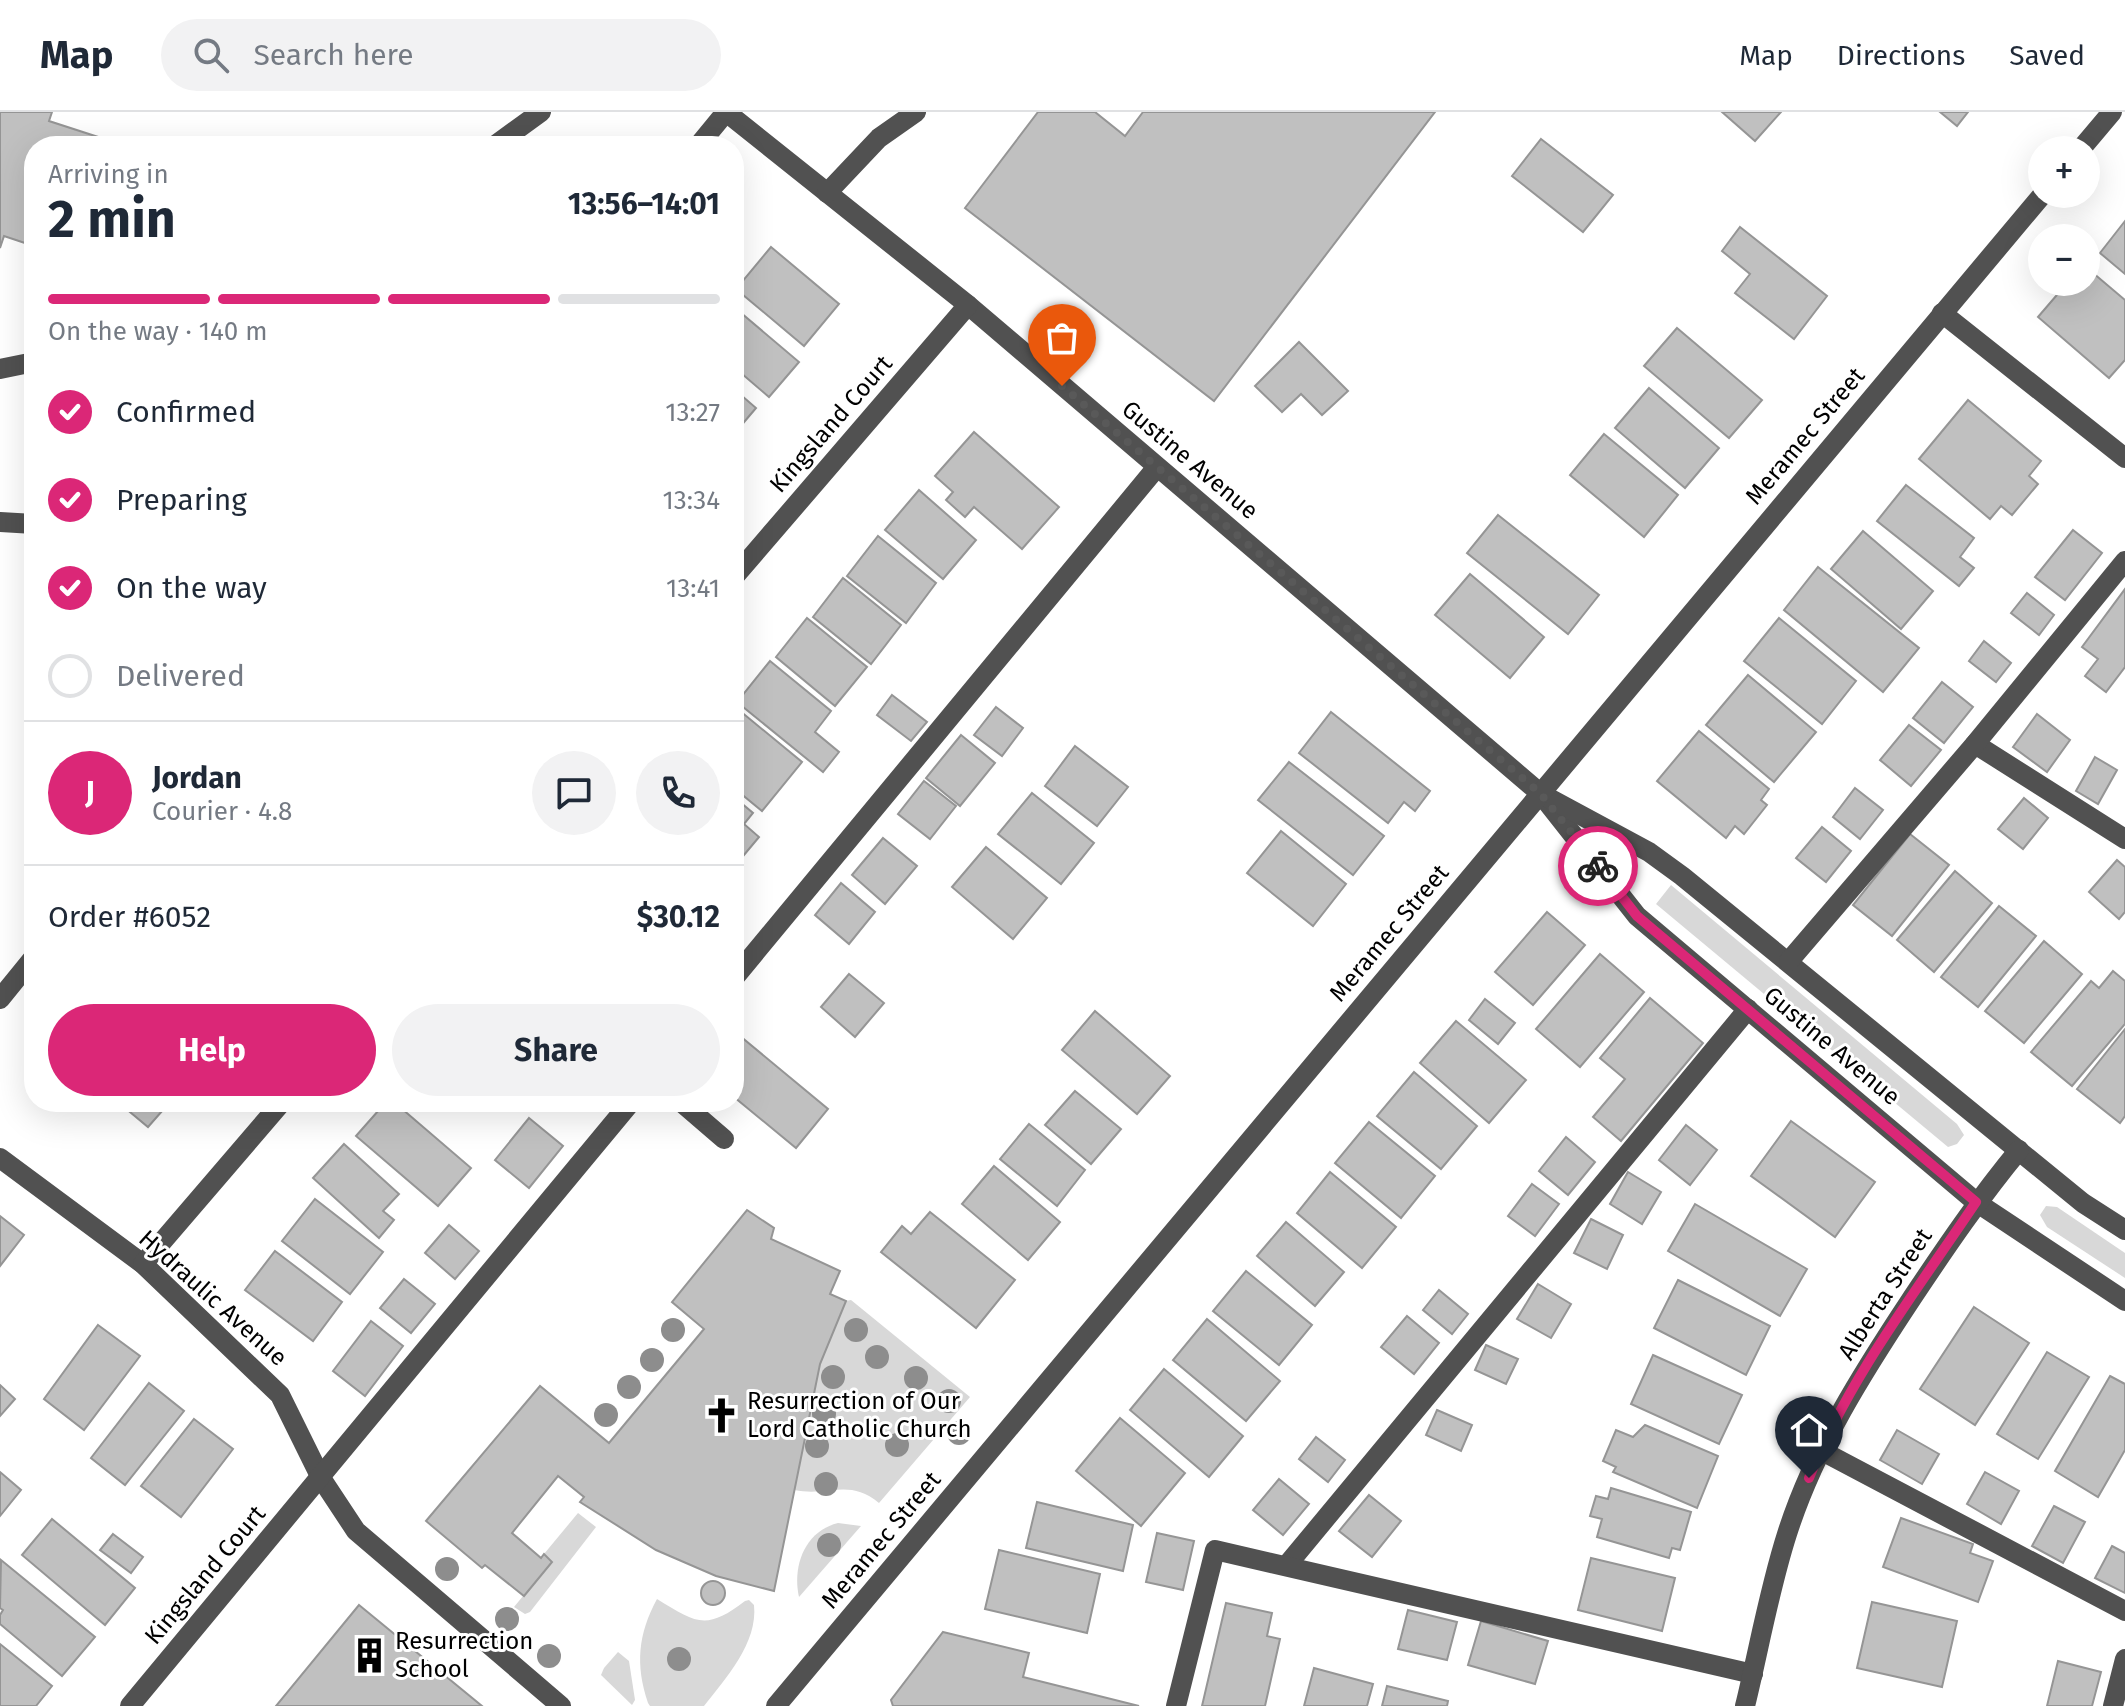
<!DOCTYPE html>
<html lang="en">
<head>
<meta charset="utf-8">
<style>
  body { margin:0; font-family:"Fira Sans",sans-serif; background:#f2f2f3; color:#1f2937; height:100vh; display:flex; flex-direction:column; font-size:30px; white-space:nowrap }
  * { box-sizing:border-box; margin:0 }
  p { font-size:26px; color:#747a83 }
  .icon { flex:none; width:44px; height:44px; fill:none; stroke:currentColor; stroke-width:2; stroke-linecap:round; stroke-linejoin:round }
  .map { position:relative; flex:1; overflow:hidden }
  .sheet { position:absolute; left:24px; top:24px; width:720px; height:976px; display:flex; flex-direction:column; background:#fff; border-radius:32px; box-shadow:0 8px 32px #0002 }
  .sheet>* { flex:none }
  .fabs { position:absolute; left:2028px; top:24px; display:grid; gap:16px }
  .fabs a { display:grid; place-items:center; width:72px; height:72px; border-radius:50%; background:#fff; box-shadow:0 8px 32px #0002; font-size:40px }
  .pin { position:absolute; display:grid; place-items:center; width:68px; height:68px; color:#fff; margin:-82px -34px; border-radius:50% 50% 50% 0; rotate:-45deg; box-shadow:0 0 8px #0007 }
  .pin .icon { rotate:45deg }
  .courier { position:absolute; display:grid; place-items:center; width:80px; height:80px; margin:-40px; border:6px solid #db2777; border-radius:50%; background:#fff; color:#222; box-shadow:0 2px 10px #0007 }
  .headline em { font-style:normal; font-weight:700 }
  .headline div { display:flex; flex-direction:column-reverse }
  .headline { display:flex; align-items:center; justify-content:space-between; height:136px; padding:0 24px }
  h1 { font-size:52px; font-weight:700; line-height:60px }
  .bar { display:grid; grid-template-columns:repeat(4,1fr); gap:12px 8px; align-content:center; height:96px; padding:0 24px }
  .bar i { height:10px; border-radius:6px; background:#e0e1e3 }
  .bar .on { background:#db2777 }
  .bar p { grid-column:span 4 }
  .line { display:flex; align-items:center; gap:20px; padding:0 24px; border-top:2px solid #e0e1e3 }
  .line div { flex:1 }
  .round { display:grid; place-items:center; flex:none; width:84px; height:84px; border-radius:42px; background:#f2f2f3 }
  ol { padding:0 24px; list-style:none }
  li { display:flex; align-items:center; gap:24px; height:88px }
  li p { margin-inline-start:auto }
  li .icon { padding:8px; border-radius:50%; background:#db2777; color:#fff; stroke-width:4 }
  li:last-child { color:#747a83 }
  li i { width:44px; height:44px; border:4px solid #e0e1e3; border-radius:50% }
  .action { display:flex; gap:16px; margin-top:auto; padding:16px 24px }
  .action a { flex:1; height:92px; border-radius:48px; background:#db2777; color:#fff; font-size:32px; font-weight:700; line-height:92px; text-align:center }
  .action a+a { background:#f2f2f3; color:#1f2937 }
  header { display:flex; align-items:center; gap:48px; box-sizing:border-box; height:112px; padding:0 40px; background:#fff; border-bottom:2px solid #e0e1e3 }
  header strong { font-size:38px }
  nav { display:flex; gap:44px; margin-inline-start:auto; font-size:28px }
  .search { width:560px; height:72px; background:#f2f2f3; display:flex; align-items:center; gap:20px; box-sizing:border-box; padding:0 28px; border-radius:44px; color:#747a83; font-size:30px }
  .map>svg:first-child { display:block }
  .green { fill:#d8d8d8 }
  .building { fill:#c0c0c0; stroke:#959595; stroke-width:2 }
  .lines { fill:none; stroke-linecap:round; stroke-linejoin:round }
  .minor { stroke:#515151; stroke-width:20 }
  .tree { fill:#8d8d8d }
  .done { stroke:#595959; stroke-width:8; stroke-dasharray:0 14.4 }
  .route { stroke:#db2777; stroke-width:10 }
  .labels { text-anchor:middle; stroke-width:6; stroke-linejoin:round; paint-order:stroke }
  .street-label { font-size:24px; fill:#000; stroke:#fff }
  .poi-label { font-size:24px; fill:#000; stroke:#fff; text-anchor:start }
</style>
</head>
<body>
<header>
<strong>Map</strong>
<div class="search"><svg class="icon" aria-label="search" viewBox="0 0 24 24"><circle cx="10" cy="10" r="6"/><path d="M15 15l6 6"/></svg>Search here</div>
<nav><a>Map</a><a>Directions</a><a>Saved</a></nav>
</header>
<div class="map">
<svg width="2125" height="1594" viewBox="0 0 2125 1594">
  <rect width="100%" height="100%" fill="#fff"/>
  <g class="green">
    <polygon points="1671,773 1957,1012 1964,1023 1957,1032 1948,1035 1656,792"/>
    <polygon points="2046,1094 2057,1095 2125,1141 2125,1166 2047,1115 2040,1103"/>
    <path d="M851 1188 970 1285 879 1391C849 1366 829 1385 794 1378L820 1252 846 1189Z"/>
    <polygon points="578,1401 596,1415 530,1500 525,1502 514,1495 551,1450 544,1442"/>
    <path d="M838 1411 861 1414 799 1485C792 1454 805 1419 838 1411Z"/>
    <path d="M657 1487C696 1511 706 1519 745 1489L749 1488 754 1493C758 1531 726 1566 704 1594H650L648 1591C635 1553 638 1522 657 1487Z"/>
    <polygon points="618,1540 629,1549 635,1588 632,1593 601,1563 604,1556"/>
  </g>
  <g class="building">
    <polygon points="0,0 52,0 49,9 126,34 34,34 34,134 4,124 0,136"/>
    <polygon points="1038,0 1095,0 1125,24 1143,0 1435,0 1214,289 965,96"/>
    <polygon points="1722,0 1781,0 1755,29"/>
    <polygon points="1940,0 1968,0 1957,14"/>
    <polygon points="1541,27 1613,83 1583,120 1512,64"/>
    <polygon points="2125,109 2125,162 2100,141"/>
    <polygon points="1740,115 1827,184 1794,227 1735,181 1750,162 1722,139"/>
    <polygon points="771,135 839,192 804,234 736,177"/>
    <polygon points="2086,155 2125,188 2125,248 2109,266 2038,205 2068,170 2086,170"/>
    <polygon points="734,195 799,250 769,285 734,255"/>
    <polygon points="1677,216 1762,288 1729,326 1644,254"/>
    <polygon points="1299,230 1348,279 1322,303 1301,282 1282,300 1255,274"/>
    <polygon points="1649,276 1719,336 1685,376 1615,316"/>
    <polygon points="734,277 756,296 734,322"/>
    <polygon points="1968,288 2041,349 2029,364 2038,372 2012,403 2001,394 1990,407 1919,347"/>
    <polygon points="974,320 1059,395 1022,437 974,395 965,405 946,388 953,380 935,364"/>
    <polygon points="1604,322 1678,383 1644,425 1570,363"/>
    <polygon points="1906,373 1974,426 1960,445 1974,456 1959,474 1877,409"/>
    <polygon points="919,378 976,428 943,467 885,418"/>
    <polygon points="1498,403 1599,483 1568,522 1467,441"/>
    <polygon points="2073,418 2102,441 2065,488 2035,465"/>
    <polygon points="1863,419 1933,479 1901,517 1831,457"/>
    <polygon points="878,424 936,471 906,511 847,464"/>
    <polygon points="1818,455 1919,536 1883,580 1784,498"/>
    <polygon points="1470,462 1544,525 1510,566 1435,503"/>
    <polygon points="843,466 901,513 871,552 813,505"/>
    <polygon points="2125,477 2125,555 2106,580 2085,564 2098,547 2082,535"/>
    <polygon points="2027,481 2054,503 2039,523 2011,501"/>
    <polygon points="807,506 867,555 835,594 776,545"/>
    <polygon points="1779,506 1856,569 1822,612 1744,549"/>
    <polygon points="1984,529 2011,551 1996,570 1969,549"/>
    <polygon points="770,549 831,599 815,620 839,640 823,660 737,590"/>
    <polygon points="1748,563 1816,620 1774,670 1706,613"/>
    <polygon points="1942,570 1973,595 1944,631 1913,606"/>
    <polygon points="892,583 927,610 911,629 877,603"/>
    <polygon points="734,594 802,650 762,699 734,676"/>
    <polygon points="996,595 1023,616 1002,644 974,623"/>
    <polygon points="1331,600 1430,679 1415,699 1404,690 1388,711 1299,641"/>
    <polygon points="2037,602 2070,628 2047,660 2013,635"/>
    <polygon points="1909,613 1941,638 1911,674 1880,648"/>
    <polygon points="1699,619 1769,677 1761,688 1767,693 1744,722 1735,714 1726,726 1657,669"/>
    <polygon points="961,623 995,651 960,694 926,666"/>
    <polygon points="1075,634 1128,675 1097,714 1045,674"/>
    <polygon points="2095,645 2117,658 2098,692 2076,679"/>
    <polygon points="1289,650 1384,724 1353,763 1258,688"/>
    <polygon points="924,669 956,694 930,727 898,702"/>
    <polygon points="1855,676 1883,698 1860,727 1833,705"/>
    <polygon points="1032,681 1094,731 1061,772 998,722"/>
    <polygon points="734,685 753,701 744,712 759,725 734,755"/>
    <polygon points="2024,686 2048,706 2023,737 1998,717"/>
    <polygon points="1822,715 1851,739 1826,770 1796,746"/>
    <polygon points="1281,719 1346,772 1313,814 1247,761"/>
    <polygon points="1910,722 1949,753 1892,824 1853,793"/>
    <polygon points="883,726 917,754 885,792 852,763"/>
    <polygon points="986,735 1047,786 1013,827 952,775"/>
    <polygon points="2117,748 2125,755 2125,800 2119,807 2089,780"/>
    <polygon points="1955,759 1992,791 1934,860 1897,828"/>
    <polygon points="841,771 875,800 849,832 815,803"/>
    <polygon points="1999,794 2036,824 1978,895 1941,865"/>
    <polygon points="1547,800 1585,833 1533,893 1495,860"/>
    <polygon points="2044,829 2082,862 2024,931 1985,899"/>
    <polygon points="1600,842 1644,880 1580,955 1536,917"/>
    <polygon points="2113,859 2125,869 2125,912 2072,974 2031,940 2091,869 2099,876"/>
    <polygon points="849,862 884,891 855,925 821,895"/>
    <polygon points="1650,886 1703,931 1621,1029 1593,1005 1625,967 1600,946"/>
    <polygon points="1485,887 1515,911 1498,932 1469,908"/>
    <polygon points="1095,899 1170,964 1137,1002 1062,938"/>
    <polygon points="1456,909 1526,968 1489,1011 1420,951"/>
    <polygon points="2125,917 2125,1004 2120,1011 2077,977"/>
    <polygon points="734,919 828,997 796,1036 734,985"/>
    <polygon points="1414,960 1477,1014 1441,1057 1377,1004"/>
    <polygon points="1075,979 1121,1017 1091,1052 1045,1013"/>
    <polygon points="118,990 170,990 148,1015"/>
    <polygon points="386,990 394,990 471,1056 438,1094 356,1024"/>
    <polygon points="529,1006 563,1034 529,1076 495,1048"/>
    <polygon points="1791,1009 1875,1070 1835,1125 1751,1064"/>
    <polygon points="1369,1010 1435,1064 1401,1106 1335,1051"/>
    <polygon points="1029,1012 1085,1058 1057,1094 1000,1047"/>
    <polygon points="1686,1013 1717,1038 1690,1073 1659,1048"/>
    <polygon points="1566,1025 1595,1050 1568,1083 1539,1059"/>
    <polygon points="344,1032 399,1082 383,1099 394,1108 379,1126 313,1066"/>
    <polygon points="994,1054 1060,1110 1028,1148 962,1092"/>
    <polygon points="1330,1060 1396,1115 1362,1156 1297,1101"/>
    <polygon points="1628,1060 1661,1080 1642,1112 1610,1092"/>
    <polygon points="1532,1072 1559,1092 1535,1124 1508,1104"/>
    <polygon points="315,1087 383,1140 350,1182 282,1129"/>
    <polygon points="1695,1092 1807,1157 1780,1204 1668,1139"/>
    <polygon points="747,1098 774,1116 771,1127 840,1159 830,1182 846,1189 820,1252 774,1479 716,1464 656,1438 580,1390 584,1385 558,1364 512,1421 541,1446 544,1442 552,1450 524,1484 485,1453 482,1456 426,1409 540,1274 609,1331 704,1217 672,1190"/>
    <polygon points="930,1100 1015,1168 976,1216 881,1140 902,1114 911,1122"/>
    <polygon points="0,1104 24,1123 0,1154"/>
    <polygon points="1591,1107 1623,1123 1607,1157 1574,1141"/>
    <polygon points="1286,1110 1344,1160 1315,1194 1257,1144"/>
    <polygon points="449,1113 479,1139 455,1167 425,1141"/>
    <polygon points="275,1139 342,1190 313,1229 245,1178"/>
    <polygon points="1246,1159 1312,1213 1279,1253 1213,1199"/>
    <polygon points="404,1167 435,1192 411,1221 380,1196"/>
    <polygon points="1678,1168 1770,1214 1746,1263 1654,1216"/>
    <polygon points="1538,1172 1571,1192 1551,1226 1517,1207"/>
    <polygon points="1439,1178 1468,1202 1452,1222 1423,1198"/>
    <polygon points="1974,1195 2029,1231 1975,1313 1920,1277"/>
    <polygon points="1407,1204 1439,1231 1414,1262 1381,1235"/>
    <polygon points="1207,1207 1280,1269 1246,1309 1173,1248"/>
    <polygon points="371,1209 403,1234 365,1284 333,1259"/>
    <polygon points="98,1213 140,1244 84,1318 44,1287"/>
    <polygon points="1486,1233 1518,1247 1506,1272 1475,1258"/>
    <polygon points="2047,1240 2089,1265 2038,1347 1997,1322"/>
    <polygon points="1653,1243 1742,1283 1719,1332 1631,1292"/>
    <polygon points="1164,1257 1243,1324 1209,1365 1130,1298"/>
    <polygon points="2110,1264 2125,1272 2125,1338 2098,1385 2055,1359"/>
    <polygon points="149,1271 184,1299 125,1373 91,1346"/>
    <polygon points="0,1273 15,1287 0,1304"/>
    <polygon points="1437,1298 1472,1313 1461,1339 1426,1323"/>
    <polygon points="1120,1306 1185,1361 1141,1414 1076,1359"/>
    <polygon points="194,1307 233,1337 181,1405 141,1374"/>
    <polygon points="1645,1313 1718,1344 1697,1396 1613,1360 1616,1355 1603,1349 1616,1318 1633,1325"/>
    <polygon points="1897,1318 1939,1342 1922,1372 1880,1348"/>
    <polygon points="1316,1325 1345,1348 1328,1370 1299,1347"/>
    <polygon points="0,1360 21,1378 0,1404"/>
    <polygon points="1985,1360 2019,1379 2001,1412 1967,1392"/>
    <polygon points="1279,1367 1309,1392 1283,1423 1253,1398"/>
    <polygon points="1611,1376 1691,1400 1680,1438 1672,1436 1669,1446 1597,1425 1602,1407 1590,1404 1596,1384 1608,1387"/>
    <polygon points="1369,1383 1401,1409 1372,1445 1339,1419"/>
    <polygon points="1037,1390 1133,1413 1123,1459 1026,1436"/>
    <polygon points="2054,1394 2085,1410 2063,1451 2032,1434"/>
    <polygon points="1901,1406 1973,1432 1970,1441 1993,1449 1978,1490 1883,1455"/>
    <polygon points="52,1407 135,1476 105,1513 22,1443"/>
    <polygon points="1157,1421 1194,1429 1183,1478 1146,1470"/>
    <polygon points="113,1422 143,1445 131,1461 100,1438"/>
    <polygon points="2112,1434 2125,1441 2125,1481 2095,1466"/>
    <polygon points="999,1438 1100,1462 1087,1521 985,1497"/>
    <polygon points="1591,1446 1675,1466 1662,1519 1578,1498"/>
    <polygon points="1,1448 95,1525 62,1564 0,1512 0,1503 3,1498 0,1496"/>
    <circle cx="713" cy="1481" r="12"/>
    <polygon points="1872,1490 1957,1509 1942,1575 1857,1556"/>
    <polygon points="1226,1491 1272,1501 1267,1524 1280,1527 1265,1594 1202,1594"/>
    <polygon points="359,1493 482,1594 276,1594"/>
    <polygon points="1408,1498 1457,1510 1447,1548 1398,1537"/>
    <polygon points="1481,1509 1548,1529 1535,1572 1468,1553"/>
    <polygon points="943,1520 1029,1541 1023,1565 1139,1594 893,1594 891,1588"/>
    <polygon points="0,1532 52,1574 36,1594 0,1594"/>
    <polygon points="2058,1549 2101,1560 2092,1594 2047,1594"/>
    <polygon points="1314,1556 1373,1572 1367,1594 1304,1594"/>
    <polygon points="1387,1574 1448,1589 1447,1594 1382,1594"/>
  </g>
  <g class="lines">
    <g class="minor">
      <polyline points="726,0 968,193 1540,681 1637,804 1976,1090 2125,1189"/>
      <polyline points="494,34 541,0"/>
      <polyline points="698,34 726,0"/>
      <polyline points="2080,38 2112,0"/>
      <polyline points="827,81 879,26 916,0"/>
      <polyline points="1942,201 2125,346"/>
      <polyline points="0,257 34,250"/>
      <polyline points="0,410 34,412"/>
      <polyline points="734,465 968,193"/>
      <polyline points="1975,632 2125,727"/>
      <polyline points="1547,685 1649,740 1682,764 2083,1091 2125,1118"/>
      <polyline points="1789,849 1975,632 2125,449"/>
      <polyline points="734,866 1157,355"/>
      <polyline points="0,887 34,845"/>
      <polyline points="681,990 724,1027"/>
      <polyline points="0,1046 143,1152 280,1283 321,1366 356,1419 561,1594"/>
      <polyline points="143,1152 282,990"/>
      <polyline points="1820,1338 2125,1499"/>
      <polyline points="1287,1453 1748,897"/>
      <polyline points="130,1594 631,990"/>
      <polyline points="776,1594 2043,82"/>
      <polyline points="1176,1594 1215,1438 1753,1562"/>
      <path d="M1745 1594C1759 1537 1769 1478 1787 1422 1814 1337 1863 1260 1912 1186 1946 1135 1980 1085 2019 1038"/>
      <polyline points="2113,1594 2125,1547"/>
    </g>
  </g>
  <g class="tree">
    <circle cx="673" cy="1218" r="12"/>
    <circle cx="856" cy="1218" r="12"/>
    <circle cx="877" cy="1245" r="12"/>
    <circle cx="652" cy="1248" r="12"/>
    <circle cx="833" cy="1265" r="12"/>
    <circle cx="916" cy="1266" r="12"/>
    <circle cx="629" cy="1275" r="12"/>
    <circle cx="949" cy="1289" r="12"/>
    <circle cx="824" cy="1302" r="12"/>
    <circle cx="606" cy="1303" r="12"/>
    <circle cx="959" cy="1321" r="12"/>
    <circle cx="897" cy="1333" r="12"/>
    <circle cx="817" cy="1334" r="12"/>
    <circle cx="826" cy="1372" r="12"/>
    <circle cx="829" cy="1433" r="12"/>
    <circle cx="447" cy="1457" r="12"/>
    <circle cx="507" cy="1507" r="12"/>
    <circle cx="549" cy="1544" r="12"/>
    <circle cx="679" cy="1547" r="12"/>
  </g>
  <g class="lines">
    <polyline class="done" points="1062,274 1540,681 1598,754"/>
    <path class="route" d="M1598 754 1637 804 1976 1090C1917 1178 1848 1267 1809 1366"/>
  </g>
  <defs>
    <symbol id="church-bare" viewBox="-9 -9 18 18"><path d="M-1.2-6h2.4v3.5h3.3v2.4h-3.3V6h-2.4V-.1h-3.3v-2.4h3.3Z" fill="#000" stroke="#fff" stroke-width="2.5" paint-order="stroke"/></symbol>
    <symbol id="building-bare" viewBox="-9 -9 18 18"><path d="M-4-6H4V6H1V3H-1V6H-4ZM-2.5-4.3h1.7v1.8h-1.7ZM.8-4.3h1.7v1.8H.8ZM-2.5-1h1.7V.8h-1.7ZM.8-1h1.7V.8H.8Z" fill="#000" stroke="#fff" stroke-width="2.5" paint-order="stroke"/></symbol>
  </defs>
  <g fill-rule="evenodd">
    <use href="#church-bare" x="696" y="1278" width="51" height="51"/>
    <use href="#building-bare" x="344" y="1518" width="51" height="51"/>
  </g>
  <g class="labels">
    <g class="street-label">
      <text transform="translate(831 312) rotate(-49)" y="8">Kingsland Court</text>
      <text transform="translate(1805 324) rotate(-50)" y="8">Meramec Street</text>
      <text transform="translate(1190 348) rotate(40)" y="8">Gustine Avenue</text>
      <text transform="translate(1389 821) rotate(-50)" y="8">Meramec Street</text>
      <text transform="translate(1832 934) rotate(40)" y="8">Gustine Avenue</text>
      <text transform="translate(1885 1182) rotate(-57)" y="8">Alberta Street</text>
      <text transform="translate(213 1186) rotate(42)" y="8">Hydraulic Avenue</text>
      <text transform="translate(881 1428) rotate(-50)" y="8">Meramec Street</text>
      <text transform="translate(205 1463) rotate(-50)" y="8">Kingsland Court</text>
    </g>
    <g class="poi-label">
      <text x="747" y="1297">Resurrection of Our<tspan x="747" dy="28">Lord Catholic Church</tspan></text>
      <text x="395" y="1537">Resurrection<tspan x="395" dy="28">School</tspan></text>
    </g>
  </g>
</svg>
<div class="fabs">
<a>+</a>
<a>−</a>
</div>
<div class="pin" style="left:1062px;top:274px;background:#ea580c"><svg class="icon" aria-label="bag" viewBox="0 0 24 24"><path d="M5 8h14l-1 12H6zM9 8a3 3 0 0 1 6 0"/></svg></div>
<div class="pin" style="left:1809px;top:1366px;background:#1f2937"><svg class="icon" aria-label="home" viewBox="0 0 24 24"><path d="M3 11l9-7 9 7M6 9v11h12V9"/></svg></div>
<div class="courier" style="left:1598px;top:754px"><svg class="icon" aria-label="bike" viewBox="0 0 24 24"><circle cx="6" cy="16" r="4"/><circle cx="18" cy="16" r="4"/><path d="M6 16l4-8h5l3 8M10 8l3 8H6M13 5h3"/></svg></div>
<section class="sheet">
<div class="headline"><div><h1>2 min</h1><p>Arriving in</p></div><em>13:56–14:01</em></div>
<div class="bar"><i class="on"></i><i class="on"></i><i class="on"></i><i></i><p>On the way · 140 m</p></div>
<ol>
<li><svg class="icon" aria-label="check" viewBox="0 0 24 24"><path d="M5 12l5 5 9-10"/></svg>Confirmed<p>13:27</p></li>
<li><svg class="icon" aria-label="check" viewBox="0 0 24 24"><path d="M5 12l5 5 9-10"/></svg>Preparing<p>13:34</p></li>
<li><svg class="icon" aria-label="check" viewBox="0 0 24 24"><path d="M5 12l5 5 9-10"/></svg>On the way<p>13:41</p></li>
<li><i></i>Delivered</li>
</ol>
<div class="line" style="height:144px"><b class="round" style="background:#db2777;color:#fff">J</b><div><b>Jordan</b><p>Courier · 4.8</p></div><a class="round"><svg class="icon" aria-label="chat" viewBox="0 0 24 24"><path d="M4 5h16v11H9l-5 4z"/></svg></a><a class="round"><svg class="icon" aria-label="phone" viewBox="0 0 24 24"><path d="M5 4h4l2 5-3 2q2 4 5 5l2-3 5 2v4C11 20 4 13 5 4z"/></svg></a></div>
<div class="line" style="height:104px"><div>Order #6052</div><b>$30.12</b></div>
<div class="action"><a>Help</a><a>Share</a></div>
</section>
</div>
</body>
</html>
